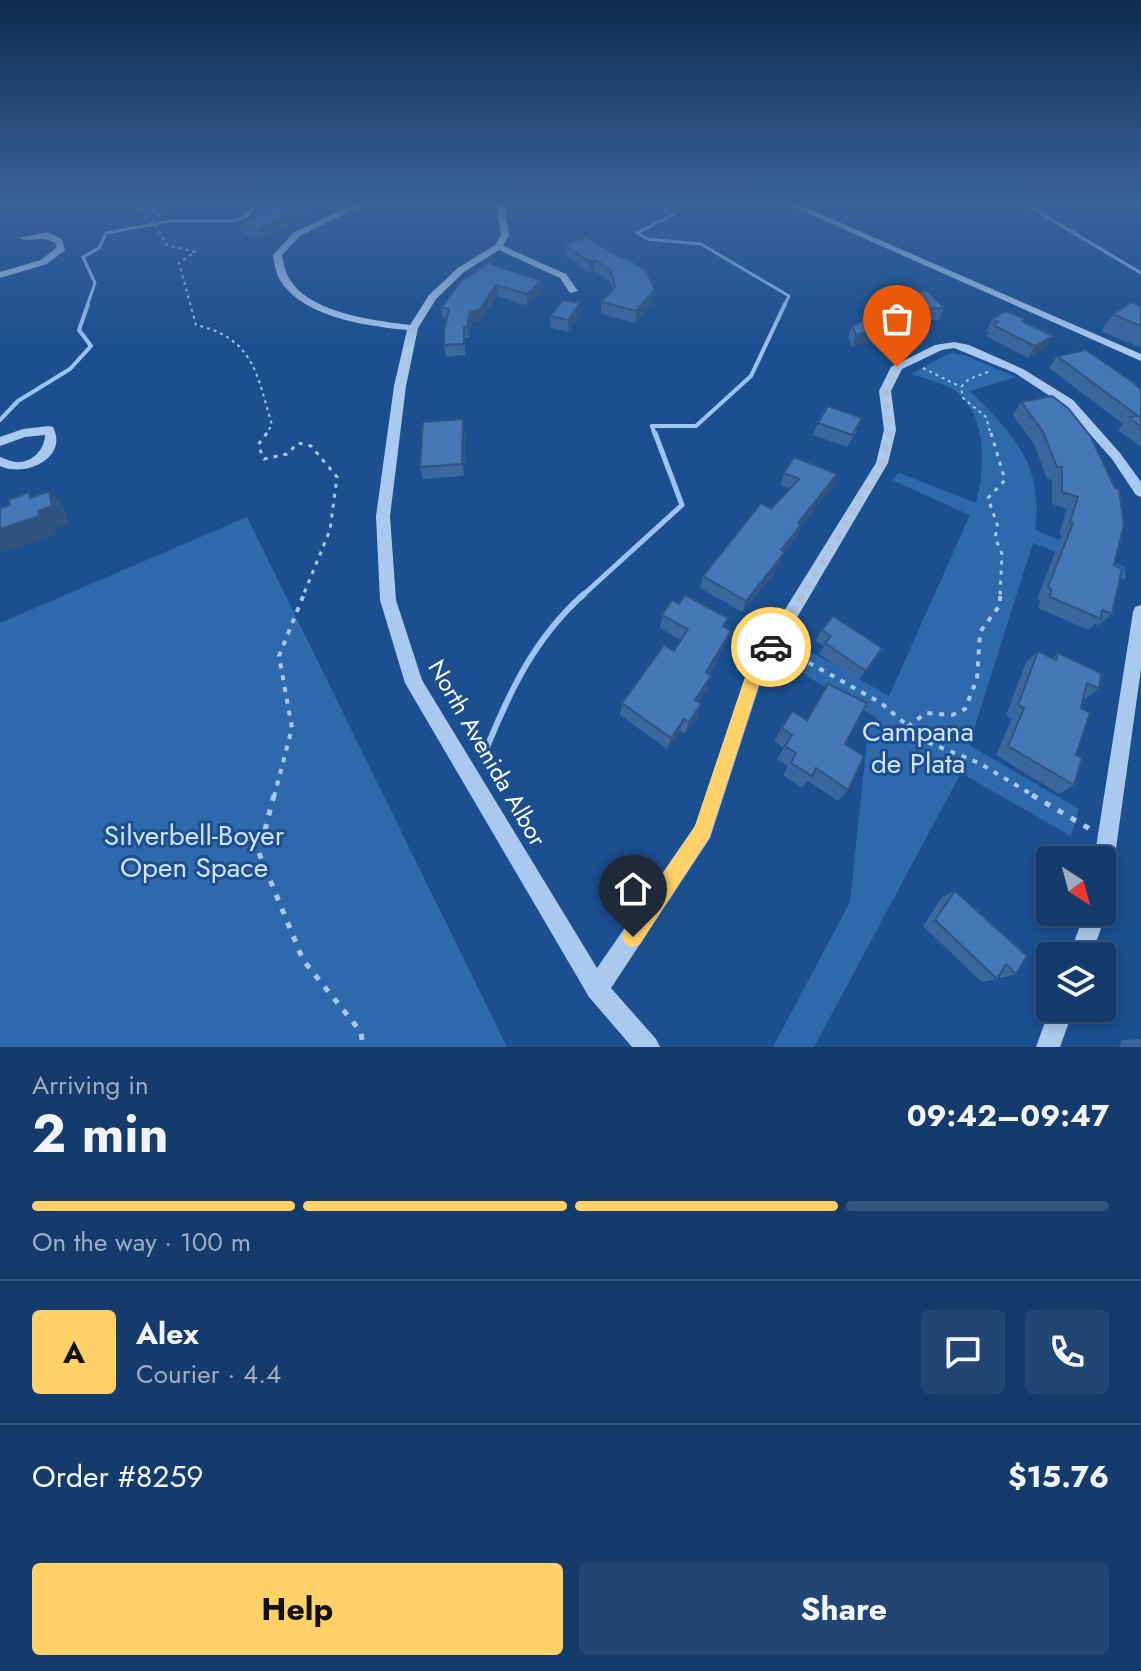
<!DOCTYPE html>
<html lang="en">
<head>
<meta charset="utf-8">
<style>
  body { margin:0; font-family:Jost,sans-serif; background:#214673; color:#f1f3f6; height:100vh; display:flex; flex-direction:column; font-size:30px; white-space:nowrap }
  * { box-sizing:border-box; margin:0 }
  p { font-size:26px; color:#9dadc1 }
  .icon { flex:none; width:44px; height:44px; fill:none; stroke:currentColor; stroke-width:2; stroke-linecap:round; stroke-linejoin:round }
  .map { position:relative; height:1047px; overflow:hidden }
  .panel { display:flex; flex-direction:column; background:#143b6b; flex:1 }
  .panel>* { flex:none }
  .needle { width:52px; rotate:144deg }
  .tools { position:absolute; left:1036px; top:846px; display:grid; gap:16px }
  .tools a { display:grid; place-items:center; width:80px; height:80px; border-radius:8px; background:#143b6b; box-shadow:0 4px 12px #0003,0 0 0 2px #33557e; font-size:40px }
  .pin { position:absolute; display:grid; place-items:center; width:68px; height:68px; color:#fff; margin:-82px -34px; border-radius:50% 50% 50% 0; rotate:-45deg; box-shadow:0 0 8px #0007 }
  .pin .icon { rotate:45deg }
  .courier { position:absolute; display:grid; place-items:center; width:80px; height:80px; margin:-40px; border:6px solid #ffd166; border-radius:50%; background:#fff; color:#222; box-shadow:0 2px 10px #0007 }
  .overview em { font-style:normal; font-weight:700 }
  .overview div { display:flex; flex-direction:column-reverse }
  .overview { display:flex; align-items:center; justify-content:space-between; height:136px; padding:0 32px }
  h1 { font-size:52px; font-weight:700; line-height:60px }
  .bar { display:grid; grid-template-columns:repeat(4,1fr); gap:12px 8px; align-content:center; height:96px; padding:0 32px }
  .bar i { height:10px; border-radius:6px; background:#33557e }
  .bar .selected { background:#ffd166 }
  .bar p { grid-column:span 4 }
  .line { display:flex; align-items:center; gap:20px; padding:0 32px; border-top:2px solid #33557e }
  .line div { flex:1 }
  .round { display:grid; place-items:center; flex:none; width:84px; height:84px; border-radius:8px; background:#214673 }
  .action { display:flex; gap:16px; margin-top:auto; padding:16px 32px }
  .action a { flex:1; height:92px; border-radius:8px; background:#ffd166; color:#111; font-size:32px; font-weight:700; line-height:92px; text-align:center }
  .action a+a { background:#214673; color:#f1f3f6 }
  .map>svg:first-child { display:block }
  .green { fill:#2e69ad }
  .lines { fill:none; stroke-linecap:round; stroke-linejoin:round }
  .stream-far3 { stroke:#9cc4f0; stroke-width:3 }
  .stream-far2 { stroke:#9cc4f0; stroke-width:4 }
  .stream-far1 { stroke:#9cc4f0; stroke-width:5 }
  .stream { stroke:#9cc4f0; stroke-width:6 }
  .path-far3 { stroke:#a9c9ee; stroke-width:2; stroke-dasharray:3 4; stroke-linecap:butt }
  .path-far2 { stroke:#a9c9ee; stroke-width:3; stroke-dasharray:4 6; stroke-linecap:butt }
  .path-far1 { stroke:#a9c9ee; stroke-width:4; stroke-dasharray:5 7; stroke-linecap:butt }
  .path { stroke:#a9c9ee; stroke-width:5; stroke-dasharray:6 9; stroke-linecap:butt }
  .minor { fill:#a9c9ee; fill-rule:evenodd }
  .wall { fill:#3a679d }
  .shaded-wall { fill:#305480 }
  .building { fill:#4478b7; stroke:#305480; stroke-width:2 }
  .route { fill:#ffd166 }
  .done { stroke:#afc1d8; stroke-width:8; stroke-dasharray:0 14.4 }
  .labels { text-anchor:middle; stroke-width:6; stroke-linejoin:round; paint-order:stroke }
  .street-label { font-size:24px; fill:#fff; stroke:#1b4f8f }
  .near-park-label { font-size:28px; fill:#cfe3fa; stroke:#1b4f8f }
</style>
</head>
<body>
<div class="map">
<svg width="1141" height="1047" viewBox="0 0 1141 1047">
  <rect width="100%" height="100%" fill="#1b4f8f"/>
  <g class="green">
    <path d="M950 353 964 355 1016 377 970 391C1013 434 1044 465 1035 530L1125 567 1126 580 1033 543 969 745 1079 809 1071 836 961 773 814 1047H773L850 902 868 731 877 718 784 662 797 644 889 696 970 515 892 480 899 473 976 503C985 468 987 420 959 394 948 384 925 379 911 374Z"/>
    <polygon points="247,517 507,1047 0,1047 0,623"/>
  </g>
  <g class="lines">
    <g class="stream-far3">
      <polyline points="1022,202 1141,273"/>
      <polyline points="673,215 637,233 648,239 701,244 789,296 784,306"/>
      <polyline points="87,306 95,283 83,257 99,248 106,233 170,221 233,221 246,216 261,202"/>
    </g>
    <g class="stream-far2">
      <polyline points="0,420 18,401 70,369 91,346 79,330 88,304"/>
      <polyline points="655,435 652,426 696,426 751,376 785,304"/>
    </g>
    <polyline class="stream-far1" points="582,596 682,505 655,433"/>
    <path class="stream" d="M483 757C508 695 533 639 584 594"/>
    <g class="path-far3">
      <path d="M127 202 138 210 166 211 153 220 167 245 195 252 179 263 196 325C254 338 257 375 272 425L265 435"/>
      <polyline points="923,368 961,387"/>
      <polyline points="988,372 969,379 961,387 963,398 986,417 991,435"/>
    </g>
    <g class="path-far2">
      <polyline points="267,433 258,445 264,459 287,454 298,443 311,446 337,477 330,530 303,596"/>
      <polyline points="991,433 1005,480 988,498 998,527 995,537 1002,554 1000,596"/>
    </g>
    <g class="path-far1">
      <polyline points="788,651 881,703 927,742 979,763 1036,797"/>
      <polyline points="891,743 894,737 926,713 952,715 965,709 977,679 980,632 1000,605 1000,594"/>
      <polyline points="274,797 292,728 279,656 304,594"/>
    </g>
    <g class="path">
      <polyline points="274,795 259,853 303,960 361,1032 363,1047"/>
      <polyline points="1032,795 1090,829"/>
    </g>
    <g class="minor">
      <path d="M359 202H369L300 236 282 255C283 261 284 268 287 274 304 313 373 320 410 325L429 295 458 268 495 245 501 235 496 202H504L509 235 503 246 566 274 578 291 570 293 560 278 499 250 464 272 436 299 418 328 406 386 390 516 396 600 422 680 597 968 695 826 748 669 876 463 884 430 879 391 891 367 935 345 954 342 969 345 1023 369 1073 400 1120 453 1141 482V497L1136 495 1112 459 1065 406 1015 373 954 348 942 350 902 369 891 391 896 430 888 463 762 677 710 838 611 988 656 1039 660 1047H632L589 997 405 683 380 600 376 516 394 386 407 330C367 326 296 317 277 274 275 268 274 261 273 255L294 232Z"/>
      <polygon points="782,202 793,202 1141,354 1141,361"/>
      <path d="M47 232 62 239 65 250 47 264 0 278V272L41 260 57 247 55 243C39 234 30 244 20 238Z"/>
      <path d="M49 426 53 427C69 458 25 478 0 466V457C6 459 13 463 20 462 34 461 45 448 45 435L25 437 0 446V437L23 429Z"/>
      <polygon points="1141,605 1141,669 1112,877 1109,884 1102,887 1102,860 1094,860 1133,612 1135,607"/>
      <polygon points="1102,904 1107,912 1091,956 1069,956 1085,912 1102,912"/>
      <polygon points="1050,1008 1074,1008 1060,1047 1036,1047"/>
    </g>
  </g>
  <g class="wall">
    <polygon points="311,214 263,239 244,234 239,224"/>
    <polygon points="586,237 653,302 635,323 601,314 601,302 612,290 610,281 595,271 590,273 566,256 565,245"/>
    <polygon points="489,263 542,292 527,305 497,296 481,320 471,323 469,338 465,338 465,355 446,357 444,345 446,319 443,319 441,308"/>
    <polygon points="882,301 944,308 939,320 922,321 905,328 908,330 903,342 885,350 869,341 852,347 848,338 852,326 879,313 877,312"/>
    <polygon points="580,303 580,315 568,332 551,328 550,316"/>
    <polygon points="1141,306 1141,348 1101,331 1113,314"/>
    <polygon points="992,319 1025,319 1024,322 1045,348 1028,358 986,336 989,332 986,331"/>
    <polygon points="1057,356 1141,389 1141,447 1118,430 1123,424 1049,368"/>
    <polygon points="1052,396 1114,565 1112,614 1099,625 1095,624 1088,630 1038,608 1040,600 1037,599 1062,535 1059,534 1067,509 1052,504 1052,480 1047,479 1034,444 1013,415 1021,402"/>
    <polygon points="818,423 857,431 847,447 813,435"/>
    <polygon points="465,431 464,476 423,479 420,467"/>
    <polygon points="784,473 832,487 801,526 796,537 784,552 780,564 772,576 742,612 700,588 703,576 771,509 789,489 780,485"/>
    <polygon points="662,615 725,628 726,644 709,674 707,688 698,702 697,716 685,734 680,731 667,749 620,715 622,703 674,651 681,640 660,628"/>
    <polygon points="822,630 882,648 858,681 819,654 824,646 815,641"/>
    <polygon points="1038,651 1052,658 1058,653 1099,689 1085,699 1083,698 1076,755 1074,785 1059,794 996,755 1012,718 1006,715 1026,662"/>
    <polygon points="828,684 845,744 848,790 838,801 808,781 802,788 783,775 788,766 777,759 784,748 774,741 792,711 806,720"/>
    <polygon points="955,891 1016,974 1001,978 999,976 997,979 982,982 923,926 942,897"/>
    <polygon points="1141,1039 1141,1047 1119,1047 1122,1040"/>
  </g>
  <g class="shaded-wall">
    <polygon points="308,204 311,214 263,239 259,228"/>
    <polygon points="595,260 595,271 590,273 590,262"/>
    <polygon points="542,281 542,292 527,305 527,294"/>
    <polygon points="496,285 497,296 481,320 471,323 469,338 467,327 470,312"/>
    <polygon points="654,290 653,302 635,323 636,311"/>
    <polygon points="580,303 580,315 568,332 568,320"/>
    <polygon points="928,309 922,321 889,333 894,322"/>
    <polygon points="874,329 869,341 852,347 856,335"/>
    <polygon points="908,330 903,342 885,350 890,338"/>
    <polygon points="1053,336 1045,348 1028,358 1035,346"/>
    <polygon points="463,419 465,431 464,476 462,464"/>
    <polygon points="837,474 832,487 801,526 796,537 776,562 781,550 798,523"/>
    <polygon points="49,491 65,509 68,524 55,529 56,534 0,554 0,529 30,498 29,492 44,509"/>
    <polygon points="785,552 780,564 772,576 742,612 746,601"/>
    <polygon points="731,631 726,644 702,685 706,672"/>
    <polygon points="711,676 707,688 691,712 695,700"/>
    <polygon points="701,704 697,716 685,734 689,722"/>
    <polygon points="684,719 680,731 667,749 671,738"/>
  </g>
  <g class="building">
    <polygon points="281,202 303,202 308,204 259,228 239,224"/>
    <polygon points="586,237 621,258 625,257 647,271 654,290 636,311 601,302 615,287 611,270 595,260 590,262 565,245"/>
    <polygon points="489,263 542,281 527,294 496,285 480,309 470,312 467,327 464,327 464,344 444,345 444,331 449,309 441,308 461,281"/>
    <polygon points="928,291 944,308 928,309 894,322 908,330 890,338 874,329 856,335 852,326 892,307 882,301 905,293"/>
    <polygon points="563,300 580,303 568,320 550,316"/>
    <polygon points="1132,302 1141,306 1141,326 1113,314"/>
    <polygon points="1006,311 1025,319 1022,321 1053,336 1035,346 993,325 998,322 992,319"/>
    <polygon points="1086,350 1130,380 1141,389 1141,427 1129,417 1138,416 1057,356"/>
    <polygon points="1052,396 1068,408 1091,437 1115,488 1119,489 1124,525 1114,565 1122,569 1112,614 1102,610 1101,619 1050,597 1051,589 1048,587 1073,523 1070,522 1078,497 1062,492 1062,467 1057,467 1043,432 1021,402"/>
    <polygon points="828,406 862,418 852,435 818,423"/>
    <polygon points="463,419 462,464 420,467 423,422"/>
    <polygon points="794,457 837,474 798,523 801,525 781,550 785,552 746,601 703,576 761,503 771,509 799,479 784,473"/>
    <polygon points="49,491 52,506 38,511 39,516 0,529 0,508 10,505 9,500 29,492 30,498"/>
    <polygon points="685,595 728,618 723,626 731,631 706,672 711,676 695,700 701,704 689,722 684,719 671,738 622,703 664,645 674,651 688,629 662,615 672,600 679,604"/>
    <polygon points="833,616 882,648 866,671 825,643 831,636 822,630"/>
    <polygon points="1038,651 1056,660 1058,653 1101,673 1099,689 1087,683 1081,708 1090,713 1076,755 1082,758 1074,785 1008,746 1024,708 1018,705"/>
    <polygon points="828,684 867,703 845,744 864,756 848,790 816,768 812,776 791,763 796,753 785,746 792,735 782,728 792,711 807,720"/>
    <polygon points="955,891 1027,956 1016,974 1006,964 997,979 935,920"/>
  </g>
  <linearGradient id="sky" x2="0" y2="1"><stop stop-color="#0f2b4f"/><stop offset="0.58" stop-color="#39639b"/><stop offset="1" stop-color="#39639b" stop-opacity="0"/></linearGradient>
  <rect width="1141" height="349" fill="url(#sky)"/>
  <polygon class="route" points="771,640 778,647 761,677 709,837 640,944 633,947 625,944 622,937 625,929 695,826 746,674 765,642"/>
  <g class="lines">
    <polyline class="done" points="771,647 882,463 890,430 885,391 897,367"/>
  </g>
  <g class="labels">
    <g class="street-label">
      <text transform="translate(487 753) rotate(60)" y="8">North Avenida Albor</text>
    </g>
    <g class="near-park-label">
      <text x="918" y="741">Campana<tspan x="918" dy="32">de Plata</tspan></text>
      <text x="194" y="845">Silverbell-Boyer<tspan x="194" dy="32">Open Space</tspan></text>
    </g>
  </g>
</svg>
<div class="tools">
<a><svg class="needle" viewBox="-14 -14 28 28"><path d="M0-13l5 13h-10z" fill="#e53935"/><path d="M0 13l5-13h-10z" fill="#9dadc1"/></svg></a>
<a><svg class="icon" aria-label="layers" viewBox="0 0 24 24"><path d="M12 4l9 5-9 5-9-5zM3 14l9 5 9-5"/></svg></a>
</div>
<div class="pin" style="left:897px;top:367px;background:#ea580c"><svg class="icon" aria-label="bag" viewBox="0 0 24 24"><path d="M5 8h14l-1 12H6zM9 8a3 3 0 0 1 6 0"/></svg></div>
<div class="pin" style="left:633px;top:937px;background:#1f2937"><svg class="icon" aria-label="home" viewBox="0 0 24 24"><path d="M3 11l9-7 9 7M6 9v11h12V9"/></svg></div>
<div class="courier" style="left:771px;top:647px"><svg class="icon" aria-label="car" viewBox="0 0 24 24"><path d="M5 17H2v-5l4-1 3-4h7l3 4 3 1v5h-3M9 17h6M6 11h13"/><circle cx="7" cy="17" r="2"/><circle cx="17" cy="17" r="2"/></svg></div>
</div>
<section class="panel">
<div class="overview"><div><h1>2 min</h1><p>Arriving in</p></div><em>09:42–09:47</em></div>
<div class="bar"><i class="selected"></i><i class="selected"></i><i class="selected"></i><i></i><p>On the way · 100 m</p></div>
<div class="line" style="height:144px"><b class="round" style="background:#ffd166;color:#111">A</b><div><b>Alex</b><p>Courier · 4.4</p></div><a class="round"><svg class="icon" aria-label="chat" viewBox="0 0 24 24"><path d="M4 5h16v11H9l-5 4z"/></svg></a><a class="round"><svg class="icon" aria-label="phone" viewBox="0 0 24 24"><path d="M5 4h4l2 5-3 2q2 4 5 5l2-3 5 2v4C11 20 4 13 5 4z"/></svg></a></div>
<div class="line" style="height:104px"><div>Order #8259</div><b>$15.76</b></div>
<div class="action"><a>Help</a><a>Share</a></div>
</section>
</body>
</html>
